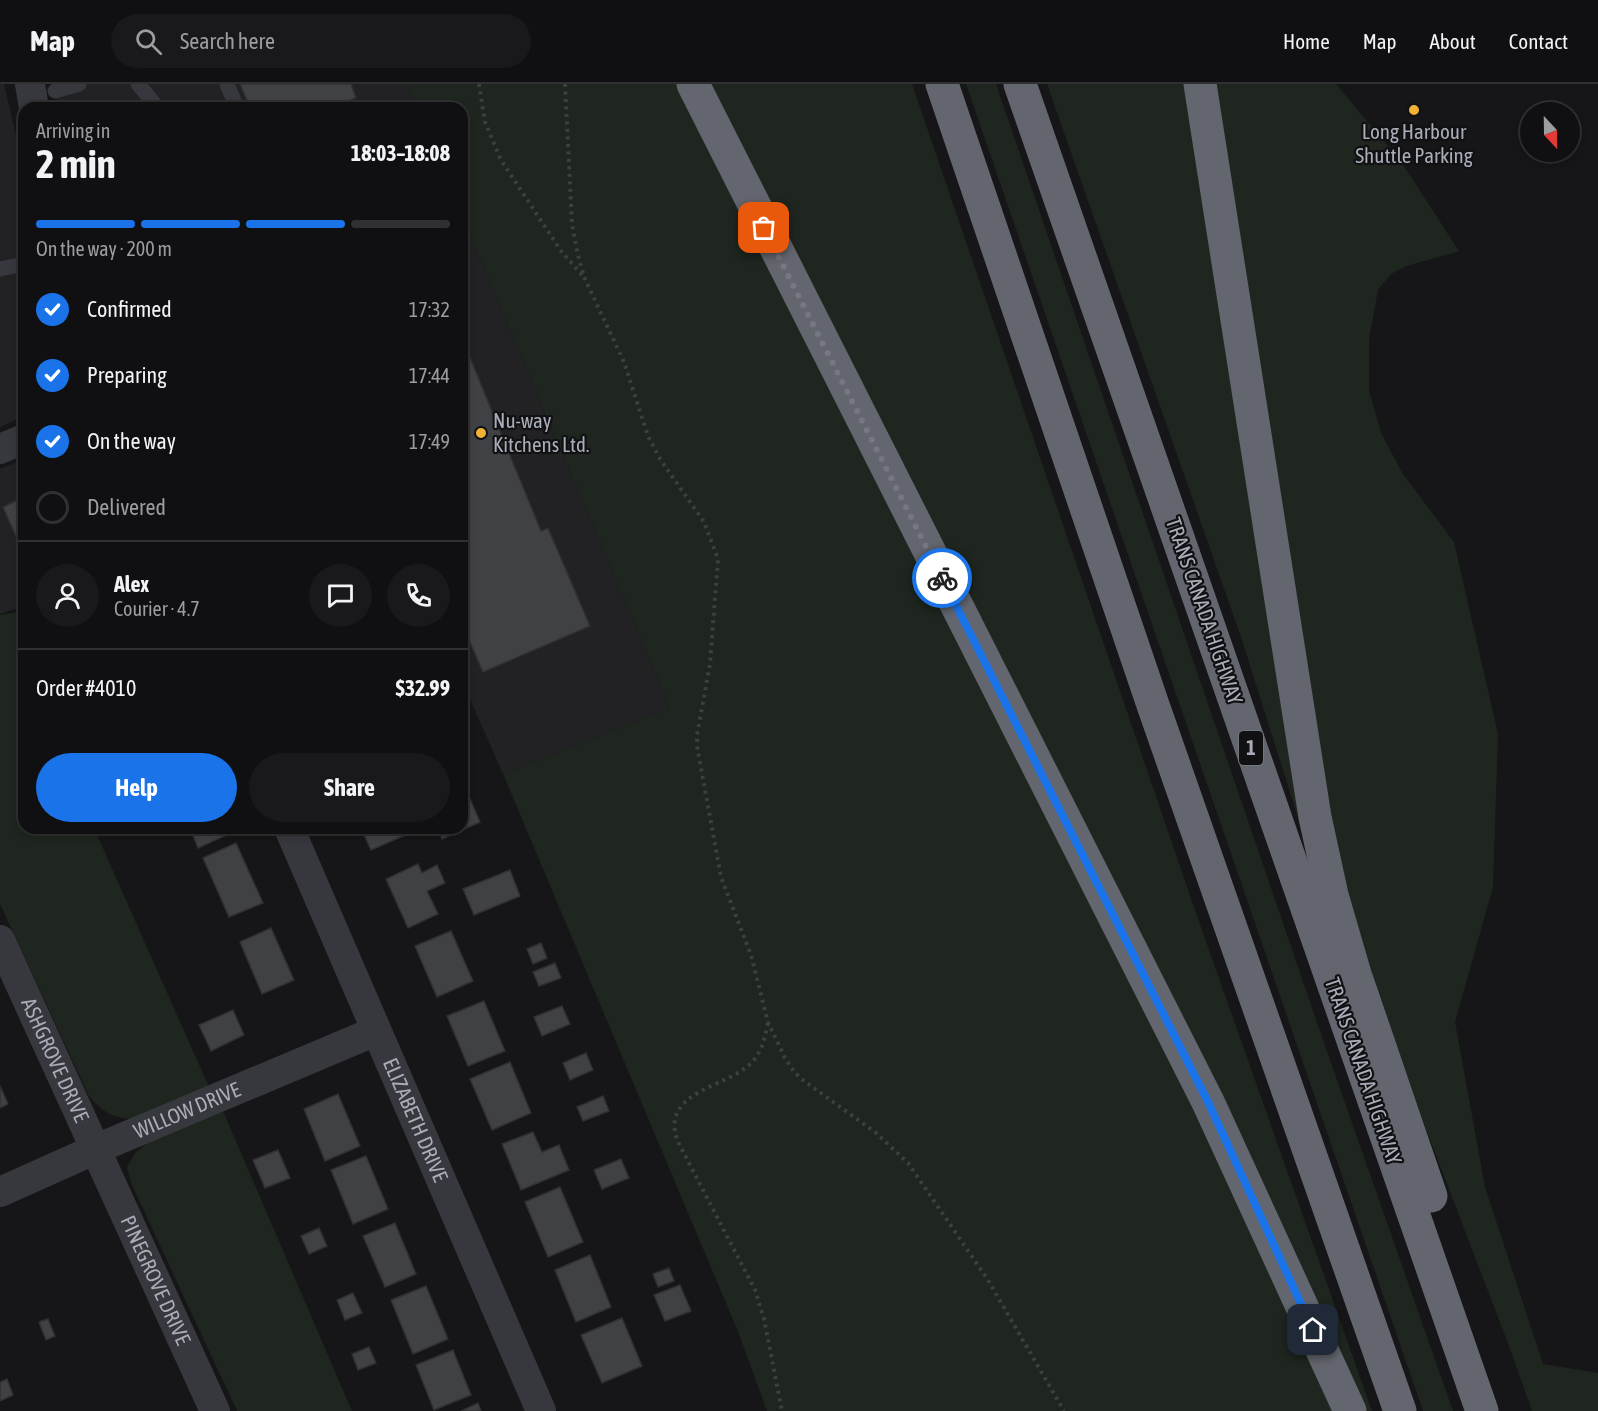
<!DOCTYPE html>
<html lang="en">
<head>
<meta charset="utf-8">
<style>
  body { margin:0; font-family:"Asap Condensed",sans-serif; background:#19191b; color:#f1f3f6; height:100vh; display:flex; flex-direction:column; font-size:22px; white-space:nowrap }
  * { box-sizing:border-box; margin:0 }
  p { font-size:20px; color:#9c9d9f }
  .icon { flex:none; width:33px; height:33px; fill:none; stroke:currentColor; stroke-width:2; stroke-linecap:round; stroke-linejoin:round }
  .map { position:relative; flex:1; overflow:hidden }
  .details { position:absolute; left:18px; top:18px; width:450px; height:732px; display:flex; flex-direction:column; background:#101012; border-radius:18px; box-shadow:0 3px 9px #0003,0 0 0 2px #303032 }
  .details>* { flex:none }
  .needle { width:39px; rotate:158deg }
  .buttons { position:absolute; left:1520px; top:18px; display:grid; gap:12px }
  .buttons a { display:grid; place-items:center; width:60px; height:60px; border-radius:50%; background:#101012; box-shadow:0 3px 9px #0003,0 0 0 2px #303032; font-size:30px }
  .pin { position:absolute; display:grid; place-items:center; width:51px; height:51px; color:#fff; margin:-26px; border-radius:12px; box-shadow:0 3px 9px #0006 }
  .courier { position:absolute; display:grid; place-items:center; width:60px; height:60px; margin:-30px; border:4px solid #1a73e8; border-radius:50%; background:#fff; color:#222; box-shadow:0 2px 8px #0007 }
  .headline em { font-style:normal; font-weight:700 }
  .headline div { display:flex; flex-direction:column-reverse }
  .headline { display:flex; align-items:center; justify-content:space-between; height:102px; padding:0 18px }
  h1 { font-size:39px; font-weight:700; line-height:45px }
  .bar { display:grid; grid-template-columns:repeat(4,1fr); gap:9px 6px; align-content:center; height:72px; padding:0 18px }
  .bar i { height:8px; border-radius:4px; background:#303032 }
  .bar .on { background:#1a73e8 }
  .bar p { grid-column:span 4 }
  .line { display:flex; align-items:center; gap:15px; padding:0 18px; border-top:2px solid #303032 }
  .line div { flex:1 }
  .round { display:grid; place-items:center; flex:none; width:63px; height:63px; border-radius:32px; background:#19191b }
  ol { padding:0 18px; list-style:none }
  li { display:flex; align-items:center; gap:18px; height:66px }
  li p { margin-inline-start:auto }
  li .icon { padding:6px; border-radius:50%; background:#1a73e8; color:#fff; stroke-width:4 }
  li:last-child { color:#9c9d9f }
  li i { width:33px; height:33px; border:3px solid #303032; border-radius:50% }
  .cta { display:flex; gap:12px; margin-top:auto; padding:12px 18px }
  .cta a { flex:1; height:69px; border-radius:36px; background:#1a73e8; color:#fff; font-size:24px; font-weight:700; line-height:69px; text-align:center }
  .cta a+a { background:#19191b; color:#f1f3f6 }
  header { display:flex; align-items:center; gap:36px; box-sizing:border-box; height:84px; padding:0 30px; background:#101012; border-bottom:2px solid #303032 }
  header strong { font-size:28px }
  nav { display:flex; gap:33px; margin-inline-start:auto; font-size:21px }
  .search { width:420px; height:54px; background:#19191b; display:flex; align-items:center; gap:15px; box-sizing:border-box; padding:0 21px; border-radius:33px; color:#9c9d9f; font-size:22px }
  .map>svg:first-child { display:block }
  .built { fill:#222225 }
  .green { fill:#1e261f }
  .building { fill:#404145; stroke:#303034; stroke-width:1.5 }
  .lines { fill:none; stroke-linecap:round; stroke-linejoin:round }
  .path { stroke:#3d3f44; stroke-width:4; stroke-dasharray:3 4.5; stroke-linecap:butt }
  .lane { stroke:#37383d; stroke-width:15 }
  .street { stroke:#37383d; stroke-width:30 }
  .highway { stroke:#63666e; stroke-width:33 }
  .done { stroke:#757880; stroke-width:6; stroke-dasharray:0 10.8 }
  .route { stroke:#1a73e8; stroke-width:8 }
  .poi-dot { fill:#f2b134; stroke:#111113; stroke-width:2 }
  .labels { text-anchor:middle; stroke-width:4.5; stroke-linejoin:round; paint-order:stroke }
  .shield { fill:#111113; stroke:#7b7e86; stroke-width:1.5 }
  .shield-label { font-size:20px; font-weight:bold; fill:#a8adb8 }
  .poi-label { font-size:21px; fill:#a8adb8; stroke:#111113 }
  .street-label { font-size:21px; fill:#a8adb8; stroke:#111113 }
</style>
</head>
<body>
<header>
<strong>Map</strong>
<div class="search"><svg class="icon" aria-label="search" viewBox="0 0 24 24"><circle cx="10" cy="10" r="6"/><path d="M15 15l6 6"/></svg>Search here</div>
<nav><a>Home</a><a>Map</a><a>About</a><a>Contact</a></nav>
</header>
<div class="map">
<svg width="1598" height="1327" viewBox="0 0 1598 1327">
  <rect width="100%" height="100%" fill="#161618"/>
  <g class="built">
    <polygon points="0,0 4,0 24,86 24,332 0,343"/>
    <polygon points="53,0 407,0 417,24 59,24"/>
    <polygon points="462,132 670,624 503,690 462,597"/>
    <polygon points="24,375 24,522 0,530 0,385"/>
  </g>
  <g class="green">
    <polygon points="407,0 682,0 1199,1019 1338,1327 767,1327 739,1250 503,690 670,624 462,132 462,24 417,24"/>
    <polygon points="704,0 912,0 1196,829 1372,1327 1360,1327"/>
    <polygon points="966,0 996,0 1322,953 1453,1327 1423,1327"/>
    <polygon points="1047,0 1188,0 1323,813 1241,553"/>
    <polygon points="1214,0 1336,0 1402,79 1459,167 1407,182 1391,190 1378,206 1369,255 1369,306 1381,349 1403,390 1454,458 1498,650 1493,803 1455,938 1485,1103 1543,1280 1598,1289 1598,1327 1532,1327 1509,1262 1426,1045 1375,901 1348,815 1328,735"/>
    <path d="M24 527V744H94L209 1003 131 1035C112 1034 101 1027 89 1012L0 820V531Z"/>
    <polygon points="223,1027 352,1327 237,1327 131,1099 127,1083 135,1069 147,1059"/>
  </g>
  <g class="building">
    <polygon points="240,0 351,0 356,14 329,24 250,24"/>
    <polygon points="462,254 541,447 548,444 590,542 483,588 462,540"/>
    <polygon points="24,413 24,465 22,466 3,423"/>
    <polygon points="470,715 480,738 442,755 438,744 462,744 462,719"/>
    <polygon points="190,744 226,744 229,750 198,764"/>
    <polygon points="361,744 408,744 410,749 371,766"/>
    <polygon points="236,759 263,819 229,833 203,774"/>
    <polygon points="418,780 422,789 437,781 445,799 427,807 438,830 408,844 386,795"/>
    <polygon points="510,786 520,812 474,831 463,805"/>
    <polygon points="271,844 294,896 262,910 240,858"/>
    <polygon points="451,847 473,897 437,913 415,862"/>
    <polygon points="541,859 547,874 533,880 527,865"/>
    <polygon points="555,879 561,894 539,902 533,888"/>
    <polygon points="484,917 505,967 468,982 447,932"/>
    <polygon points="562,922 570,940 542,952 534,933"/>
    <polygon points="233,926 244,951 211,967 199,941"/>
    <polygon points="586,969 593,986 570,996 563,979"/>
    <polygon points="510,978 531,1029 492,1046 470,995"/>
    <polygon points="0,1002 8,1020 0,1024"/>
    <polygon points="338,1010 360,1062 325,1077 304,1025"/>
    <polygon points="603,1012 609,1027 583,1037 577,1023"/>
    <polygon points="533,1048 542,1068 559,1061 569,1086 521,1106 502,1060"/>
    <polygon points="278,1066 290,1094 265,1104 253,1076"/>
    <polygon points="366,1072 388,1125 353,1140 331,1086"/>
    <polygon points="621,1075 629,1094 602,1105 594,1086"/>
    <polygon points="560,1103 583,1158 548,1173 525,1118"/>
    <polygon points="395,1139 416,1190 385,1203 363,1152"/>
    <polygon points="319,1144 327,1162 309,1170 301,1152"/>
    <polygon points="590,1171 611,1223 576,1238 555,1186"/>
    <polygon points="669,1184 674,1197 658,1203 653,1190"/>
    <polygon points="680,1201 691,1227 665,1237 654,1211"/>
    <polygon points="426,1202 448,1255 413,1270 391,1216"/>
    <polygon points="353,1209 362,1229 345,1236 337,1216"/>
    <polygon points="622,1234 642,1282 602,1299 581,1251"/>
    <polygon points="48,1235 55,1252 46,1256 39,1238"/>
    <polygon points="369,1263 376,1279 358,1286 352,1270"/>
    <polygon points="453,1266 471,1311 434,1326 416,1281"/>
    <polygon points="7,1295 13,1311 0,1317 0,1298"/>
    <polygon points="478,1319 481,1327 461,1327"/>
  </g>
  <g class="lines">
    <g class="path">
      <polyline points="479,0 485,38 501,76 561,167 582,191"/>
      <polyline points="565,0 572,140 577,167 584,193 624,278 648,352 660,375 704,438 718,475 710,580 697,651 697,662 721,793 751,871 768,938 785,974 795,989 804,997 875,1048 908,1079 988,1196 1064,1327"/>
      <path d="M768 939C765 953 762 967 753 977 728 1005 661 1005 677 1056L755 1206 764 1235 782 1327"/>
    </g>
    <g class="lane">
      <polyline points="138,0 158,24"/>
      <polyline points="227,0 237,24"/>
      <polyline points="55,7 79,0"/>
      <polyline points="0,185 24,180"/>
    </g>
    <g class="street">
      <polyline points="30,0 34,24"/>
      <polyline points="0,365 24,355"/>
      <path id="s1" d="M289 744 541 1327"/>
      <path id="s2" d="M0 856 215 1327"/>
      <path id="s3" d="M0 1108 96 1065 376 947"/>
    </g>
    <g class="highway">
      <polyline points="693,0 1208,1018 1350,1327"/>
      <polyline points="942,0 1153,621 1400,1327"/>
      <polyline points="1020,0 1482,1327"/>
      <polyline points="1200,0 1315,733 1332,811 1355,890 1431,1112"/>
    </g>
  </g>
  <g class="lines">
    <polyline class="done" points="764,144 942,494"/>
    <polyline class="route" points="942,494 1208,1018 1313,1246"/>
  </g>
  <g class="poi-dot">
    <circle cx="1414" cy="26" r="6"/>
    <circle cx="481" cy="349" r="6"/>
  </g>
  <g class="labels">
    <rect class="shield" x="1239" y="647" width="24" height="34" rx="4.5"/>
    <g class="shield-label">
      <text x="1251" y="671">1</text>
    </g>
    <g class="poi-label">
      <text x="1414" y="55">Long Harbour<tspan x="1414" dy="24">Shuttle Parking</tspan></text>
      <text x="493" y="344" text-anchor="start">Nu-way<tspan x="493" dy="24">Kitchens Ltd.</tspan></text>
    </g>
    <g class="street-label">
      <text transform="translate(1204 527) rotate(71)" y="7">TRANS CANADA HIGHWAY</text>
      <text dy="7" stroke="none"><textPath href="#s2" startOffset="132">ASHGROVE DRIVE</textPath></text>
      <text transform="translate(1363 987) rotate(71)" y="7">TRANS CANADA HIGHWAY</text>
      <text dy="7" stroke="none"><textPath href="#s3" startOffset="204">WILLOW DRIVE</textPath></text>
      <text dy="7" stroke="none"><textPath href="#s1" startOffset="318">ELIZABETH DRIVE</textPath></text>
      <text dy="7" stroke="none"><textPath href="#s2" startOffset="374">PINEGROVE DRIVE</textPath></text>
    </g>
  </g>
</svg>
<div class="buttons">
<a><svg class="needle" viewBox="-14 -14 28 28"><path d="M0-13l5 13h-10z" fill="#e53935"/><path d="M0 13l5-13h-10z" fill="#9c9d9f"/></svg></a>
</div>
<div class="pin" style="left:764px;top:144px;background:#ea580c"><svg class="icon" aria-label="bag" viewBox="0 0 24 24"><path d="M5 8h14l-1 12H6zM9 8a3 3 0 0 1 6 0"/></svg></div>
<div class="pin" style="left:1313px;top:1246px;background:#1f2937"><svg class="icon" aria-label="home" viewBox="0 0 24 24"><path d="M3 11l9-7 9 7M6 9v11h12V9"/></svg></div>
<div class="courier" style="left:942px;top:494px"><svg class="icon" aria-label="bike" viewBox="0 0 24 24"><circle cx="6" cy="16" r="4"/><circle cx="18" cy="16" r="4"/><path d="M6 16l4-8h5l3 8M10 8l3 8H6M13 5h3"/></svg></div>
<section class="details">
<div class="headline"><div><h1>2 min</h1><p>Arriving in</p></div><em>18:03–18:08</em></div>
<div class="bar"><i class="on"></i><i class="on"></i><i class="on"></i><i></i><p>On the way · 200 m</p></div>
<ol>
<li><svg class="icon" aria-label="check" viewBox="0 0 24 24"><path d="M5 12l5 5 9-10"/></svg>Confirmed<p>17:32</p></li>
<li><svg class="icon" aria-label="check" viewBox="0 0 24 24"><path d="M5 12l5 5 9-10"/></svg>Preparing<p>17:44</p></li>
<li><svg class="icon" aria-label="check" viewBox="0 0 24 24"><path d="M5 12l5 5 9-10"/></svg>On the way<p>17:49</p></li>
<li><i></i>Delivered</li>
</ol>
<div class="line" style="height:108px"><a class="round"><svg class="icon" aria-label="person" viewBox="0 0 24 24"><circle cx="12" cy="8" r="4"/><path d="M4 21q1-7 8-7t8 7"/></svg></a><div><b>Alex</b><p>Courier · 4.7</p></div><a class="round"><svg class="icon" aria-label="chat" viewBox="0 0 24 24"><path d="M4 5h16v11H9l-5 4z"/></svg></a><a class="round"><svg class="icon" aria-label="phone" viewBox="0 0 24 24"><path d="M5 4h4l2 5-3 2q2 4 5 5l2-3 5 2v4C11 20 4 13 5 4z"/></svg></a></div>
<div class="line" style="height:78px"><div>Order #4010</div><b>$32.99</b></div>
<div class="cta"><a>Help</a><a>Share</a></div>
</section>
</div>
</body>
</html>
